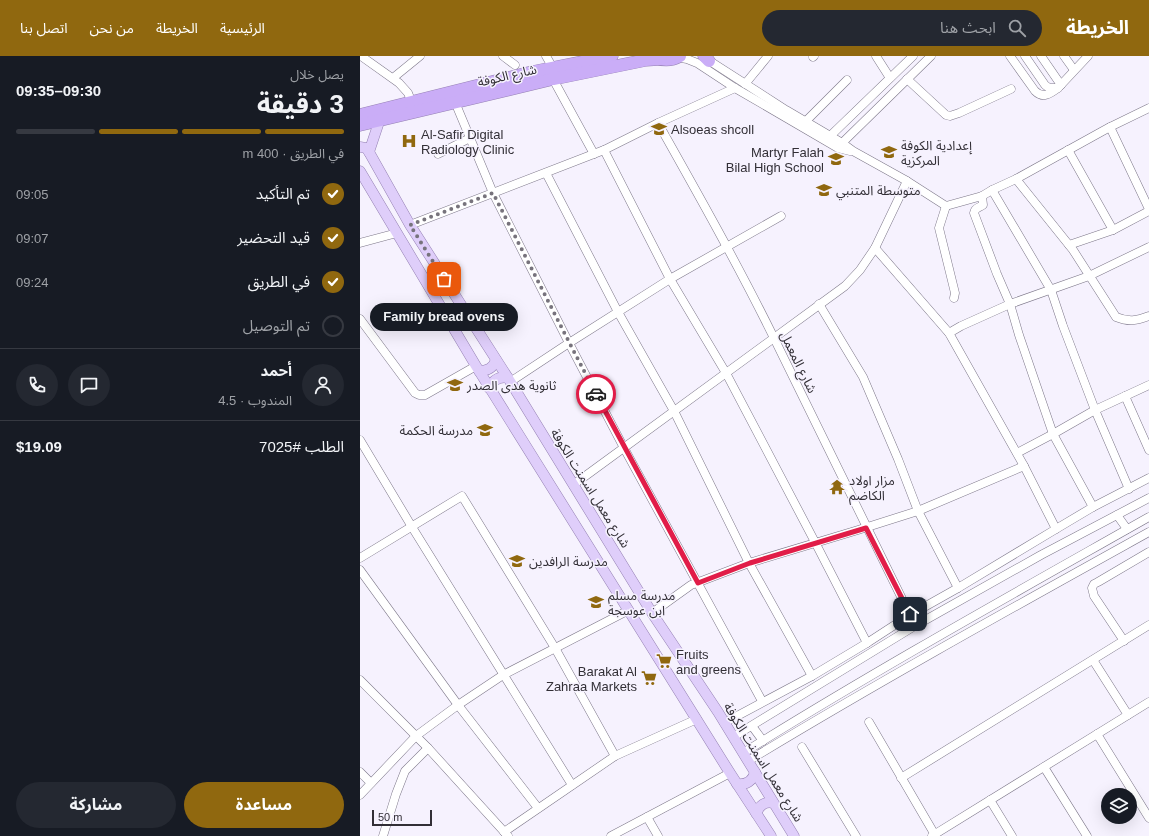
<!DOCTYPE html>
<html lang="ar">
<head>
<meta charset="utf-8">
<style>
  body { margin:0; font-family:Arial,"Noto Sans Arabic",sans-serif; background:#242831; color:#f1f3f6; direction:rtl; height:100vh; display:flex; flex-direction:column; font-size:15px; white-space:nowrap }
  * { box-sizing:border-box; margin:0 }
  p { font-size:13px; color:#9ea1a6 }
  .icon { flex:none; width:22px; height:22px; fill:none; stroke:currentColor; stroke-width:2; stroke-linecap:round; stroke-linejoin:round }
  .map { position:relative; flex:1; overflow:hidden; direction:ltr }
  .details { display:flex; flex-direction:column; background:#171b24; width:360px }
  .details>* { flex:none }
  .tools { position:absolute; left:741px; top:732px; display:grid; gap:8px }
  .tools a { display:grid; place-items:center; width:36px; height:36px; border-radius:50%; background:#171b24; box-shadow:0 4px 16px #0002; font-size:20px }
  .scale { position:absolute; left:12px; bottom:10px; width:60px; box-sizing:border-box; padding-left:4px; border:2px solid #322f36; border-top:0; font-size:11px; line-height:14px; white-space:nowrap; color:#322f36; -webkit-text-stroke:3px #f6f2fe; paint-order:stroke }
  .pin { position:absolute; display:grid; place-items:center; width:34px; height:34px; color:#fff; margin:-17px; border-radius:8px; box-shadow:0 2px 6px #0006 }
  .courier { position:absolute; display:grid; place-items:center; width:40px; height:40px; margin:-20px; border:3px solid #e11d48; border-radius:50%; background:#fff; color:#222; box-shadow:0 1px 5px #0007 }
  .bubble { position:absolute; height:28px; border-radius:14px; background:#171b24; box-shadow:0 4px 16px #0002; font-size:13px; font-weight:700; line-height:28px; text-align:center; direction:rtl }
  .overview em { font-style:normal; font-weight:700 }
  .overview div { display:flex; flex-direction:column-reverse }
  .overview { display:flex; align-items:center; justify-content:space-between; height:68px; padding:0 16px }
  h1 { font-size:26px; font-weight:700; line-height:30px }
  .bar { display:grid; grid-template-columns:repeat(4,1fr); gap:6px 4px; align-content:center; height:48px; padding:0 16px }
  .bar i { height:5px; border-radius:3px; background:#363941 }
  .bar .on { background:#90680f }
  .bar p { grid-column:span 4 }
  .line { display:flex; align-items:center; gap:10px; padding:0 16px; border-top:1px solid #363941 }
  .line div { flex:1 }
  .round { display:grid; place-items:center; flex:none; width:42px; height:42px; border-radius:21px; background:#242831 }
  ol { padding:0 16px; list-style:none }
  li { display:flex; align-items:center; gap:12px; height:44px }
  li p { margin-inline-start:auto }
  li .icon { padding:4px; border-radius:50%; background:#90680f; color:#fff; stroke-width:4 }
  li:last-child { color:#9ea1a6 }
  li i { width:22px; height:22px; border:2px solid #363941; border-radius:50% }
  .cta { display:flex; gap:8px; margin-top:auto; padding:8px 16px }
  .cta a { flex:1; height:46px; border-radius:24px; background:#90680f; color:#fff; font-size:16px; font-weight:700; line-height:46px; text-align:center }
  .cta a+a { background:#242831; color:#f1f3f6 }
  header { display:flex; align-items:center; gap:24px; box-sizing:border-box; height:56px; padding:0 20px; background:#90680f; color:#fff }
  header strong { font-size:19px }
  nav { display:flex; gap:22px; margin-inline-start:auto; font-size:14px }
  .search { width:280px; height:36px; background:#242831; display:flex; align-items:center; gap:10px; box-sizing:border-box; padding:0 14px; border-radius:22px; color:#9ea1a6; font-size:15px }
  main { display:flex; flex:1; min-height:0 }
  .map>svg:first-child { display:block }
  .lines { fill:none; stroke-linecap:round; stroke-linejoin:round }
  .minor-casing { stroke:#7d7789; stroke-width:9 }
  .major-casing { stroke:#9581b3; stroke-width:11 }
  .highway-casing { stroke:#9581b3; stroke-width:13 }
  .minor { stroke:#fff; stroke-width:8 }
  .major { stroke:#dfcefa; stroke-width:10 }
  .highway { stroke:#caadf7; stroke-width:12 }
  .done { stroke:#77737c; stroke-width:4; stroke-dasharray:0 7.2 }
  .route { stroke:#e11d48; stroke-width:5 }
  .labels { text-anchor:middle; stroke-width:3; stroke-linejoin:round; paint-order:stroke }
  .street-label { font-size:13px; fill:#322f36; stroke:#f6f2fe }
  .poi-label { font-size:13px; fill:#322f36; stroke:#f6f2fe; text-anchor:start }
</style>
</head>
<body>
<header>
<strong>الخريطة</strong>
<div class="search"><svg class="icon" aria-label="search" viewBox="0 0 24 24"><circle cx="10" cy="10" r="6"/><path d="M15 15l6 6"/></svg>ابحث هنا</div>
<nav><a>الرئيسية</a><a>الخريطة</a><a>من نحن</a><a>اتصل بنا</a></nav>
</header>
<main>
<div class="map">
<svg width="789" height="780" viewBox="0 0 789 780">
  <rect width="100%" height="100%" fill="#f6f2fe"/>
  <g class="lines">
    <defs>
      <g id="minor">
        <polyline points="1,0 39,27 48,37 52,47"/>
        <polyline points="143,0 155,9"/>
        <polyline points="186,0 193,12"/>
        <polyline points="516,0 530,22"/>
        <path d="M650 0 675 35C683 43 690 38 698 32L728 0"/>
        <polyline points="665,0 685,29 689,32 698,32"/>
        <polyline points="681,0 701,29"/>
        <polyline points="704,0 714,14"/>
        <polyline points="453,1 454,0"/>
        <polyline points="316,2 321,2 327,3 337,7 375,32 478,92 490,95"/>
        <polyline points="345,2 426,54 482,87 493,95 547,125 586,150 622,140 632,134 656,123 750,71 789,52"/>
        <polyline points="33,22 60,0"/>
        <polyline points="193,23 234,98"/>
        <polyline points="547,23 586,59 590,60 599,57 651,33"/>
        <polyline points="385,28 408,0"/>
        <polyline points="95,46 133,137 209,287 264,392 402,645"/>
        <polyline points="446,65 487,24"/>
        <path d="M298 67C338 138 378 209 414 282 460 374 504 467 550 559"/>
        <polyline points="750,71 789,153"/>
        <polyline points="466,84 553,0"/>
        <polyline points="479,90 571,0"/>
        <polyline points="244,94 310,223 366,317 456,488 507,587"/>
        <polyline points="708,94 753,174"/>
        <polyline points="78,98 110,82"/>
        <polyline points="186,117 258,256 314,355 389,507 452,620"/>
        <path d="M656 123 713 194 756 261C768 266 777 265 789 260"/>
        <polyline points="632,134 691,234 703,270 735,354 769,433"/>
        <path d="M622 140 623 149C619 152 615 151 614 157L637 218 650 248 659 279 693 378 733 451"/>
        <polyline points="586,150 579,172 595,237 594,242"/>
        <polyline points="50,169 244,94 298,67 375,32"/>
        <polyline points="0,187 37,177"/>
        <polyline points="709,189 753,174 789,155"/>
        <polyline points="515,192 589,277 664,410 696,473"/>
        <polyline points="459,248 503,321 538,403 558,455 598,532"/>
        <polyline points="0,263 55,337 59,339 65,339 116,310"/>
        <polyline points="589,277 601,270 650,248 729,220 789,191"/>
        <polyline points="150,326 209,287 310,223 421,160"/>
        <polyline points="765,340 789,394"/>
        <polyline points="0,384 52,471 212,729"/>
        <polyline points="657,397 693,378 735,354 789,329"/>
        <polyline points="213,429 485,230 500,214 515,192 547,125"/>
        <polyline points="757,459 767,473"/>
        <polyline points="0,502 102,440 195,592 255,700"/>
        <polyline points="0,514 98,649 178,752"/>
        <polyline points="292,557 331,529 389,507 498,474 558,455 664,410"/>
        <polyline points="764,585 734,540 732,532 734,528 738,526 789,496"/>
        <polyline points="733,604 768,659"/>
        <polyline points="0,624 68,692 148,780"/>
        <polyline points="509,666 575,779"/>
        <polyline points="364,667 452,620 507,587 550,559 598,532 696,473 733,451 789,422"/>
        <polyline points="392,670 403,685"/>
        <polyline points="737,678 789,762"/>
        <polyline points="373,681 553,571 681,499 789,442"/>
        <polyline points="442,691 496,780"/>
        <path d="M383 697C516 614 653 538 789 461"/>
        <path d="M388 705C520 625 654 551 789 476"/>
        <polyline points="684,711 727,780"/>
        <polyline points="0,716 11,727"/>
        <polyline points="541,722 789,569"/>
        <polyline points="0,739 56,680 98,649 143,619 269,554"/>
        <polyline points="630,744 652,780"/>
        <polyline points="287,761 298,780"/>
        <polyline points="144,776 255,700 337,663"/>
        <polyline points="23,780 36,738 45,715 68,692"/>
        <polyline points="251,780 370,717"/>
        <polyline points="572,780 789,646"/>
      </g>
      <g id="major">
        <polyline points="0,91 6,92 9,96 50,169 148,322 292,557 358,656 434,780"/>
        <polyline points="9,96 20,63"/>
        <polyline points="0,115 116,310 370,717 411,780"/>
        <path d="M119 315C128 315 133 312 136 304"/>
        <path d="M129 332C133 324 139 320 148 322"/>
        <path d="M377 728C386 729 393 725 395 716"/>
        <path d="M396 757C400 749 405 745 413 747"/>
      </g>
      <g id="highway">
        <polyline points="344,0 349,5"/>
        <path d="M294 1C303 5 311 5 320 0"/>
        <polyline points="0,59 172,16 252,0"/>
        <polyline points="0,69 193,23 286,4 301,3"/>
      </g>
    </defs>
    <use href="#minor" class="minor-casing"/>
    <use href="#major" class="major-casing"/>
    <use href="#highway" class="highway-casing"/>
    <use href="#minor" class="minor"/>
    <use href="#major" class="major"/>
    <use href="#highway" class="highway"/>
  </g>
  <g class="lines">
    <polyline class="done" points="84,223 50,169 133,137 209,286 236,338"/>
    <polyline class="route" points="236,338 338,527 390,507 506,472 550,558"/>
  </g>
  <defs>
    <symbol id="school-bare" viewBox="-9 -9 18 18"><path d="M0-5L7-2L0 1L-7-2ZM-4 1L0 2.5L4 1V4Q0 6-4 4Z" fill="#90680f" stroke="#f6f2fe" stroke-width="2.5" paint-order="stroke"/></symbol>
    <symbol id="hospital-bare" viewBox="-9 -9 18 18"><path d="M-5-5h3v3.5h4V-5h3V5h-3V1.5h-4V5h-3Z" fill="#90680f" stroke="#f6f2fe" stroke-width="2.5" paint-order="stroke"/></symbol>
    <symbol id="temple-bare" viewBox="-9 -9 18 18"><path d="M0-6L5-2H3V0L6.5 2.5H4V6H1.5V3h-3V6H-4V2.5H-6.5L-3 0V-2H-5Z" fill="#90680f" stroke="#f6f2fe" stroke-width="2.5" paint-order="stroke"/></symbol>
    <symbol id="supermarket-bare" viewBox="-9 -9 18 18"><path d="M-6-5.5h2.5l.6 2H6L4.5 2H-2.5L-4.4-4H-6ZM-1.5 3.2a1.3 1.3 0 1 0 .1 0ZM3 3.2a1.3 1.3 0 1 0 .1 0Z" fill="#90680f" stroke="#f6f2fe" stroke-width="2.5" paint-order="stroke"/></symbol>
  </defs>
  <g fill-rule="evenodd">
    <use href="#school-bare" x="288" y="62" width="22" height="22"/>
    <use href="#hospital-bare" x="38" y="74" width="22" height="22"/>
    <use href="#school-bare" x="518" y="85" width="22" height="22"/>
    <use href="#school-bare" x="465" y="92" width="22" height="22"/>
    <use href="#school-bare" x="453" y="123" width="22" height="22"/>
    <use href="#school-bare" x="84" y="318" width="22" height="22"/>
    <use href="#school-bare" x="114" y="363" width="22" height="22"/>
    <use href="#temple-bare" x="466" y="420" width="22" height="22"/>
    <use href="#school-bare" x="146" y="494" width="22" height="22"/>
    <use href="#school-bare" x="225" y="535" width="22" height="22"/>
    <use href="#supermarket-bare" x="293" y="594" width="22" height="22"/>
    <use href="#supermarket-bare" x="278" y="611" width="22" height="22"/>
  </g>
  <g class="labels">
    <g class="street-label">
      <text transform="translate(147 19) rotate(-13)" y="5">شارع الكوفة</text>
      <text transform="translate(439 306) rotate(64)" y="5">شارع المعمل</text>
      <text transform="translate(231 432) rotate(58)" y="5">شارع معمل اسمنت الكوفة</text>
      <text transform="translate(404 706) rotate(58)" y="5">شارع معمل اسمنت الكوفة</text>
    </g>
    <g class="poi-label">
      <text x="311" y="78">Alsoeas shcoll</text>
      <text x="61" y="83">Al-Safir Digital<tspan x="61" dy="15">Radiology Clinic</tspan></text>
      <text x="541" y="94">إعدادية الكوفة<tspan x="541" dy="15">المركزية</tspan></text>
      <text x="464" y="101" text-anchor="end">Martyr Falah<tspan x="464" dy="15">Bilal High School</tspan></text>
      <text x="476" y="139">متوسطة المتنبي</text>
      <text x="107" y="334">ثانوية هدى الصدر</text>
      <text x="113" y="379" text-anchor="end">مدرسة الحكمة</text>
      <text x="489" y="429">مزار اولاد<tspan x="489" dy="15">الكاضم</tspan></text>
      <text x="169" y="510">مدرسة الرافدين</text>
      <text x="248" y="544">مدرسة مسلم<tspan x="248" dy="15">ابن عوسجة</tspan></text>
      <text x="316" y="603">Fruits<tspan x="316" dy="15">and greens</tspan></text>
      <text x="277" y="620" text-anchor="end">Barakat Al<tspan x="277" dy="15">Zahraa Markets</tspan></text>
    </g>
  </g>
</svg>
<div class="tools">
<a><svg class="icon" aria-label="layers" viewBox="0 0 24 24"><path d="M12 4l9 5-9 5-9-5zM3 14l9 5 9-5"/></svg></a>
</div>
<div class="scale">50 m</div>
<div class="pin" style="left:84px;top:223px;background:#ea580c"><svg class="icon" aria-label="bag" viewBox="0 0 24 24"><path d="M5 8h14l-1 12H6zM9 8a3 3 0 0 1 6 0"/></svg></div>
<div class="pin" style="left:550px;top:558px;background:#1f2937"><svg class="icon" aria-label="home" viewBox="0 0 24 24"><path d="M3 11l9-7 9 7M6 9v11h12V9"/></svg></div>
<div class="courier" style="left:236px;top:338px"><svg class="icon" aria-label="car" viewBox="0 0 24 24"><path d="M5 17H2v-5l4-1 3-4h7l3 4 3 1v5h-3M9 17h6M6 11h13"/><circle cx="7" cy="17" r="2"/><circle cx="17" cy="17" r="2"/></svg></div>
<div class="bubble" style="left:10px;top:247px;width:148px">Family bread ovens</div>
</div>
<section class="details">
<div class="overview"><div><h1>3 دقيقة</h1><p>يصل خلال</p></div><em>09:30–09:35</em></div>
<div class="bar"><i class="on"></i><i class="on"></i><i class="on"></i><i></i><p>في الطريق · 400 m</p></div>
<ol>
<li><svg class="icon" aria-label="check" viewBox="0 0 24 24"><path d="M5 12l5 5 9-10"/></svg>تم التأكيد<p>09:05</p></li>
<li><svg class="icon" aria-label="check" viewBox="0 0 24 24"><path d="M5 12l5 5 9-10"/></svg>قيد التحضير<p>09:07</p></li>
<li><svg class="icon" aria-label="check" viewBox="0 0 24 24"><path d="M5 12l5 5 9-10"/></svg>في الطريق<p>09:24</p></li>
<li><i></i>تم التوصيل</li>
</ol>
<div class="line" style="height:72px"><a class="round"><svg class="icon" aria-label="person" viewBox="0 0 24 24"><circle cx="12" cy="8" r="4"/><path d="M4 21q1-7 8-7t8 7"/></svg></a><div><b>أحمد</b><p>المندوب · 4.5</p></div><a class="round"><svg class="icon" aria-label="chat" viewBox="0 0 24 24"><path d="M4 5h16v11H9l-5 4z"/></svg></a><a class="round"><svg class="icon" aria-label="phone" viewBox="0 0 24 24"><path d="M5 4h4l2 5-3 2q2 4 5 5l2-3 5 2v4C11 20 4 13 5 4z"/></svg></a></div>
<div class="line" style="height:52px"><div>الطلب #7025</div><b>$19.09</b></div>
<div class="cta"><a>مساعدة</a><a>مشاركة</a></div>
</section>
</main>
</body>
</html>
